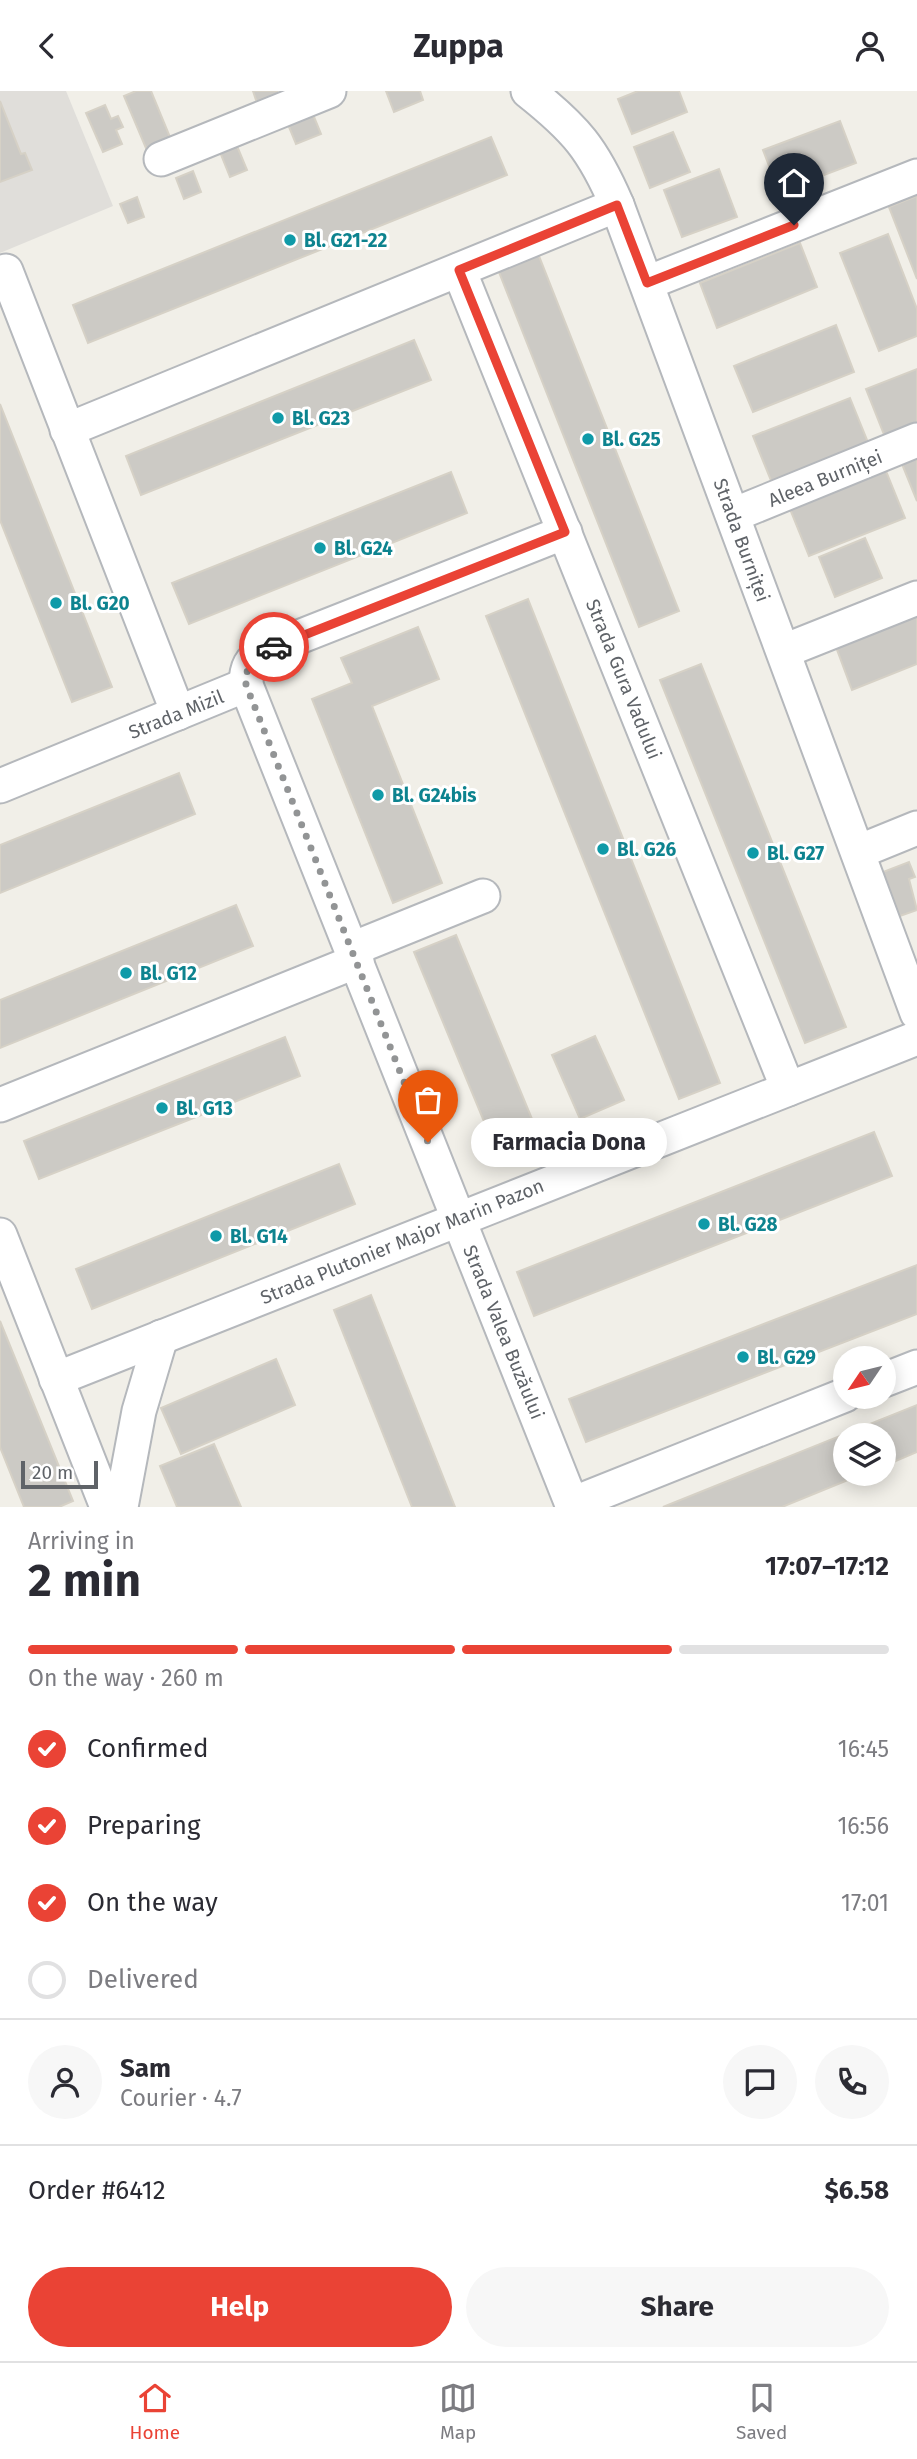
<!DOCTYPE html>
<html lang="en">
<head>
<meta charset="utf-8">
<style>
  body { margin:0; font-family:"Fira Sans",sans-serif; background:#f7f7f7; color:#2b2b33; height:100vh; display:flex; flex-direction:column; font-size:26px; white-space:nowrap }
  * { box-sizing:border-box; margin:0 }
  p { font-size:23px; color:#7c7c81 }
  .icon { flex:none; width:38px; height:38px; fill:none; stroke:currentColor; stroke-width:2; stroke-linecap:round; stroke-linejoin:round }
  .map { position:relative; height:1416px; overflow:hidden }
  .panel { display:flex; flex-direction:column; background:#fff; flex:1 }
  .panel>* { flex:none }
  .needle { width:46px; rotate:235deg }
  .fabs { position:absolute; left:833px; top:1255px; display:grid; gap:14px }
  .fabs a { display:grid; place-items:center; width:63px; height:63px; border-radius:50%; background:#fff; box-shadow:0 4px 18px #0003; font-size:35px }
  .scale { position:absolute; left:21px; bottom:18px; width:77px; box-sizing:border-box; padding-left:7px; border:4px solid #5f6368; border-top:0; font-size:19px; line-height:24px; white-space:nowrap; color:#5f6368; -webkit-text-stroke:5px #fff; paint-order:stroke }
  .pin { position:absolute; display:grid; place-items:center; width:60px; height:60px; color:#fff; margin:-72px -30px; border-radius:50% 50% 50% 0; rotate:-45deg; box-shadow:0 0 7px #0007 }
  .pin .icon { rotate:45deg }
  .courier { position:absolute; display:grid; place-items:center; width:70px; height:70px; margin:-35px; border:5px solid #ea4335; border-radius:50%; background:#fff; color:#222; box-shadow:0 2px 9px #0007 }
  .bubble { position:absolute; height:49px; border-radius:24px; background:#fff; box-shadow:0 4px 18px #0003; font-size:23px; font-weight:700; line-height:49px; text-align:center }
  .head em { font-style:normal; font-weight:700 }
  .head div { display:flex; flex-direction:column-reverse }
  .head { display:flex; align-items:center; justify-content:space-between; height:119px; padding:0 28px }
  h1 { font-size:46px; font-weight:700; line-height:52px }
  .bar { display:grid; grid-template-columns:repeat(4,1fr); gap:10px 7px; align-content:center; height:84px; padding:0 28px }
  .bar i { height:9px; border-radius:5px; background:#e1e1e2 }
  .bar .current { background:#ea4335 }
  .bar p { grid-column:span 4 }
  .line { display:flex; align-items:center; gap:18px; padding:0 28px; border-top:2px solid #e1e1e2 }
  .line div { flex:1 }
  .round { display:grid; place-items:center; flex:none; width:74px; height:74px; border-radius:37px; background:#f7f7f7 }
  ol { padding:0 28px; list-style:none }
  li { display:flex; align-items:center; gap:21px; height:77px }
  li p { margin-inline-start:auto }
  li .icon { padding:7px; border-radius:50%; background:#ea4335; color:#fff; stroke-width:4 }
  li:last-child { color:#7c7c81 }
  li i { width:38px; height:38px; border:4px solid #e1e1e2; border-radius:50% }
  .action { display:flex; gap:14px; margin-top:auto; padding:14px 28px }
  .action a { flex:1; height:80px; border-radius:42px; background:#ea4335; color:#fff; font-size:28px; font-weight:700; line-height:80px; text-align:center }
  .action a+a { background:#f7f7f7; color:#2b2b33 }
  header { display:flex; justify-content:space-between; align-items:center; height:91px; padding:0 28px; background:#fff; font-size:32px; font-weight:700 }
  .menu { display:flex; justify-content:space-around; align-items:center; height:98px; border-top:2px solid #e1e1e2; background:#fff; font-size:19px; color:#7c7c81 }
  .menu a { display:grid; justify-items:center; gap:4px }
  .menu .current { color:#ea4335 }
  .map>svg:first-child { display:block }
  .industrial { fill:#e0deda }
  .building { fill:#cccac5; stroke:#d6d1c6; stroke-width:2 }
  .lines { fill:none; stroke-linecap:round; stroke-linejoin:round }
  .minor-casing { stroke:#b5b8bc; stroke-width:37 }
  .minor { stroke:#fff; stroke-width:33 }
  .done { stroke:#929495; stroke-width:7; stroke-dasharray:0 12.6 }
  .route { stroke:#ea4335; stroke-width:9 }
  .culture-dot { fill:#0f9aa8; stroke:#fff; stroke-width:2.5 }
  .labels { text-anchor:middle; stroke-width:6; stroke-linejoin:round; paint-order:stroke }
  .culture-label { font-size:19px; font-weight:bold; fill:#0d838f; stroke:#fff; text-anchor:start }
  .street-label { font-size:19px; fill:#5f6368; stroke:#fff }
</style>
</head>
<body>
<header><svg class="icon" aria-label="back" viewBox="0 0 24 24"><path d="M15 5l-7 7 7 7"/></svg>Zuppa<svg class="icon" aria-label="person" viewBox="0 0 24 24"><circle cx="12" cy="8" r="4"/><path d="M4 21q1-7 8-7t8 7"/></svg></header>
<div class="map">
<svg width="917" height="1416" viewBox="0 0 917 1416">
  <rect width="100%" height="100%" fill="#f1efe8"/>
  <polygon class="industrial" points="0,0 66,0 113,115 0,162"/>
  <g class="building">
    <polygon points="136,0 151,0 172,51 148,62 124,5"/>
    <polygon points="253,0 277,0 281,9 259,18"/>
    <polygon points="386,0 420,0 423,9 394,21"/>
    <polygon points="638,0 679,0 687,21 632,43 618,8"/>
    <polygon points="0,10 21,63 25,62 32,79 0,91"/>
    <polygon points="105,14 111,28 118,25 123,36 116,39 122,53 103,61 86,22"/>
    <polygon points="312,21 321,43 296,53 287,31"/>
    <polygon points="840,30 856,72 779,101 763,59"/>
    <polygon points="673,41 690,81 650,97 634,56"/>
    <polygon points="491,46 507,84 88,252 73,214"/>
    <polygon points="237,55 247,79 230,86 220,61"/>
    <polygon points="719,78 737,126 682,146 664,99"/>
    <polygon points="193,80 201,101 184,108 176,87"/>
    <polygon points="917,105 917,188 889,116"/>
    <polygon points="137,106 144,126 128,132 120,113"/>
    <polygon points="888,143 917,218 917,245 879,260 840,162"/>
    <polygon points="800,152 817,196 717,237 700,192"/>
    <polygon points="537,160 679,520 639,536 497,176"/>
    <polygon points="836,234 854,281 753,321 734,275"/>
    <polygon points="414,249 431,289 141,404 126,365"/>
    <polygon points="917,278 917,333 885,346 866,298"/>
    <polygon points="850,307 869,354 772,392 753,345"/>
    <polygon points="0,313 112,596 72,611 0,429"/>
    <polygon points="917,368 917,410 902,373"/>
    <polygon points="886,380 905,427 809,465 790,418"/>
    <polygon points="451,381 467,422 189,533 172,492"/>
    <polygon points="865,447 882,487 835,506 819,466"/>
    <polygon points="528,508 720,992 679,1008 486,525"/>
    <polygon points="917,523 917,573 852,599 836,556"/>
    <polygon points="418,536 439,588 372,615 442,792 393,812 312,608 352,592 341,567"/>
    <polygon points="701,573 846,936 805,952 660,589"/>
    <polygon points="179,682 195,723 0,802 0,754"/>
    <polygon points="909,771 915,786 909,788 917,819 900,825 883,781"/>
    <polygon points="236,814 253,855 0,957 0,909"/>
    <polygon points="456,844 532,1028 490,1045 414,861"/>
    <polygon points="595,945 624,1009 580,1028 552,964"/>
    <polygon points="285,946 300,985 39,1088 24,1050"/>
    <polygon points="874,1041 892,1085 534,1225 517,1181"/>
    <polygon points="339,1073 355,1113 92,1218 76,1178"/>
    <polygon points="917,1174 917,1223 586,1351 569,1308"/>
    <polygon points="371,1204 455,1416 412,1416 334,1219"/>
    <polygon points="0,1230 73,1410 59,1416 24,1416 0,1356"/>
    <polygon points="276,1268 295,1314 181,1363 161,1317"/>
    <polygon points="917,1314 917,1361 884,1375 884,1344 845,1344 845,1382 865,1382 782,1416 663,1416"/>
    <polygon points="214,1353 241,1416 177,1416 160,1375"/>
  </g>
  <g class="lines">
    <defs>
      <g id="minor">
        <path d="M528 0C576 38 593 58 617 114L917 922"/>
        <polyline points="161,68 329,0"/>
        <polyline points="459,179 788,998"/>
        <polyline points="6,180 178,622"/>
        <polyline points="647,192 917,85"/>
        <polyline points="67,339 617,114"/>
        <polyline points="733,424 917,349"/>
        <path d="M565 441 266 559C250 568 246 577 246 594L573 1416"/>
        <polyline points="784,560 917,507"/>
        <polyline points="0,695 246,594"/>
        <polyline points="858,761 917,737"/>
        <polyline points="352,858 483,805"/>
        <polyline points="0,1014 357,870"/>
        <polyline points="0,1144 107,1416"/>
        <polyline points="56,1288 917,947"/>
        <polyline points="884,1289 917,1276"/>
        <polyline points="572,1413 845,1304"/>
        <polyline points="121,1416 139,1320 161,1246"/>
      </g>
    </defs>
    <use href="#minor" class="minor-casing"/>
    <use href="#minor" class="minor"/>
  </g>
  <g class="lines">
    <path class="done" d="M274 556C255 564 245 573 246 594L428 1051"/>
    <polyline class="route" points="274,556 565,441 459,179 617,114 647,192 794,134"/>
  </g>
  <g class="culture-dot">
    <circle cx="290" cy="149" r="7"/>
    <circle cx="278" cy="327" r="7"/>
    <circle cx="588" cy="348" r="7"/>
    <circle cx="320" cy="457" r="7"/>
    <circle cx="56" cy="512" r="7"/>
    <circle cx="378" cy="704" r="7"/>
    <circle cx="603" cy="758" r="7"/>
    <circle cx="753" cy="762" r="7"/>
    <circle cx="126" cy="882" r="7"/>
    <circle cx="162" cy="1017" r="7"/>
    <circle cx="704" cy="1133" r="7"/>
    <circle cx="216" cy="1145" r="7"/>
    <circle cx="743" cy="1266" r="7"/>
  </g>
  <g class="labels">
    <g class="culture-label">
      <text x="304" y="156">Bl. G21-22</text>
      <text x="292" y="334">Bl. G23</text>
      <text x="602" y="355">Bl. G25</text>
      <text x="334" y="464">Bl. G24</text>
      <text x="70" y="519">Bl. G20</text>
      <text x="392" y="711">Bl. G24bis</text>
      <text x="617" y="765">Bl. G26</text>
      <text x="767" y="769">Bl. G27</text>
      <text x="140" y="889">Bl. G12</text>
      <text x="176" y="1024">Bl. G13</text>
      <text x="718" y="1140">Bl. G28</text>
      <text x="230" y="1152">Bl. G14</text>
      <text x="757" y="1273">Bl. G29</text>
    </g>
    <g class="street-label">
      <text transform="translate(825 387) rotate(-22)" y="7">Aleea Burniței</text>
      <text transform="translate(742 449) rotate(70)" y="7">Strada Burniței</text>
      <text transform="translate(624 588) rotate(68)" y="7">Strada Gura Vadului</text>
      <text transform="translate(176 623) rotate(-22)" y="7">Strada Mizil</text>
      <text transform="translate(402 1150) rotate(-22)" y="7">Strada Plutonier Major Marin Pazon</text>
      <text transform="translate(504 1241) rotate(68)" y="7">Strada Valea Buzăului</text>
    </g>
  </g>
</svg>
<div class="fabs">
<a><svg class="needle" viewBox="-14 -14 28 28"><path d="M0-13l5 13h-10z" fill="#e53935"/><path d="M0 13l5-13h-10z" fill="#7c7c81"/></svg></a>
<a><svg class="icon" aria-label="layers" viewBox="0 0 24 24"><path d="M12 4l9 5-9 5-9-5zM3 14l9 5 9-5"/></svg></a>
</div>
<div class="scale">20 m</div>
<div class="pin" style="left:428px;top:1051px;background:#ea580c"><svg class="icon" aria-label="bag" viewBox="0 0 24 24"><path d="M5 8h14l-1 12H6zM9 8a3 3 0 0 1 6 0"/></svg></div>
<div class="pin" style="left:794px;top:134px;background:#1f2937"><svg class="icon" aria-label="home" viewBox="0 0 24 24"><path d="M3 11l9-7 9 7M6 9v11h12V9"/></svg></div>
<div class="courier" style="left:274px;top:556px"><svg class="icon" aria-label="car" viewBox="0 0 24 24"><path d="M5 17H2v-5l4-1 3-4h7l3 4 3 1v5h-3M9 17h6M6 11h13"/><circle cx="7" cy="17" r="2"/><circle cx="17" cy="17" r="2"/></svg></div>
<div class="bubble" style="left:471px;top:1027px;width:196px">Farmacia Dona</div>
</div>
<section class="panel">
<div class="head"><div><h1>2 min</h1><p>Arriving in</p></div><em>17:07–17:12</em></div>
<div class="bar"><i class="current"></i><i class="current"></i><i class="current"></i><i></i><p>On the way · 260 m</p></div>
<ol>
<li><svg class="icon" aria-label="check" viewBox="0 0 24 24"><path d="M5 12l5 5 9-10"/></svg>Confirmed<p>16:45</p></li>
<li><svg class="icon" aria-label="check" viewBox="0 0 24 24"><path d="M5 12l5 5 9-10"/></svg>Preparing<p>16:56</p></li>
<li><svg class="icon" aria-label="check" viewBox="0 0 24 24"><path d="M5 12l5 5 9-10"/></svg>On the way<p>17:01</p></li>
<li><i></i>Delivered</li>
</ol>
<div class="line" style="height:126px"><a class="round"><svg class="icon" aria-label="person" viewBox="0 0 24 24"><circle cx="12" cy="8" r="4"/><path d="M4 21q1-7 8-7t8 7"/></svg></a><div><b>Sam</b><p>Courier · 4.7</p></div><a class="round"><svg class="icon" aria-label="chat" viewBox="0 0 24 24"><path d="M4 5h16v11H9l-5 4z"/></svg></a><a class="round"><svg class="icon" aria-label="phone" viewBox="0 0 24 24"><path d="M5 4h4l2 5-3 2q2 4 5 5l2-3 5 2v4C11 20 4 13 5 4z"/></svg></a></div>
<div class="line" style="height:91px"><div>Order #6412</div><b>$6.58</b></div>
<div class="action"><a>Help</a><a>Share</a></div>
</section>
<nav class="menu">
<a class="current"><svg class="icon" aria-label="home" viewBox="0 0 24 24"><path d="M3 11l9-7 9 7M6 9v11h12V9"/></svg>Home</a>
<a><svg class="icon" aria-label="map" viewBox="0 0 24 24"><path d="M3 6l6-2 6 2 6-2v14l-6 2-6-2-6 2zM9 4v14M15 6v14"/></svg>Map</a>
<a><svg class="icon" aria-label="saved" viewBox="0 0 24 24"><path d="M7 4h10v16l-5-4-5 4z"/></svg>Saved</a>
</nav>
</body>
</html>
